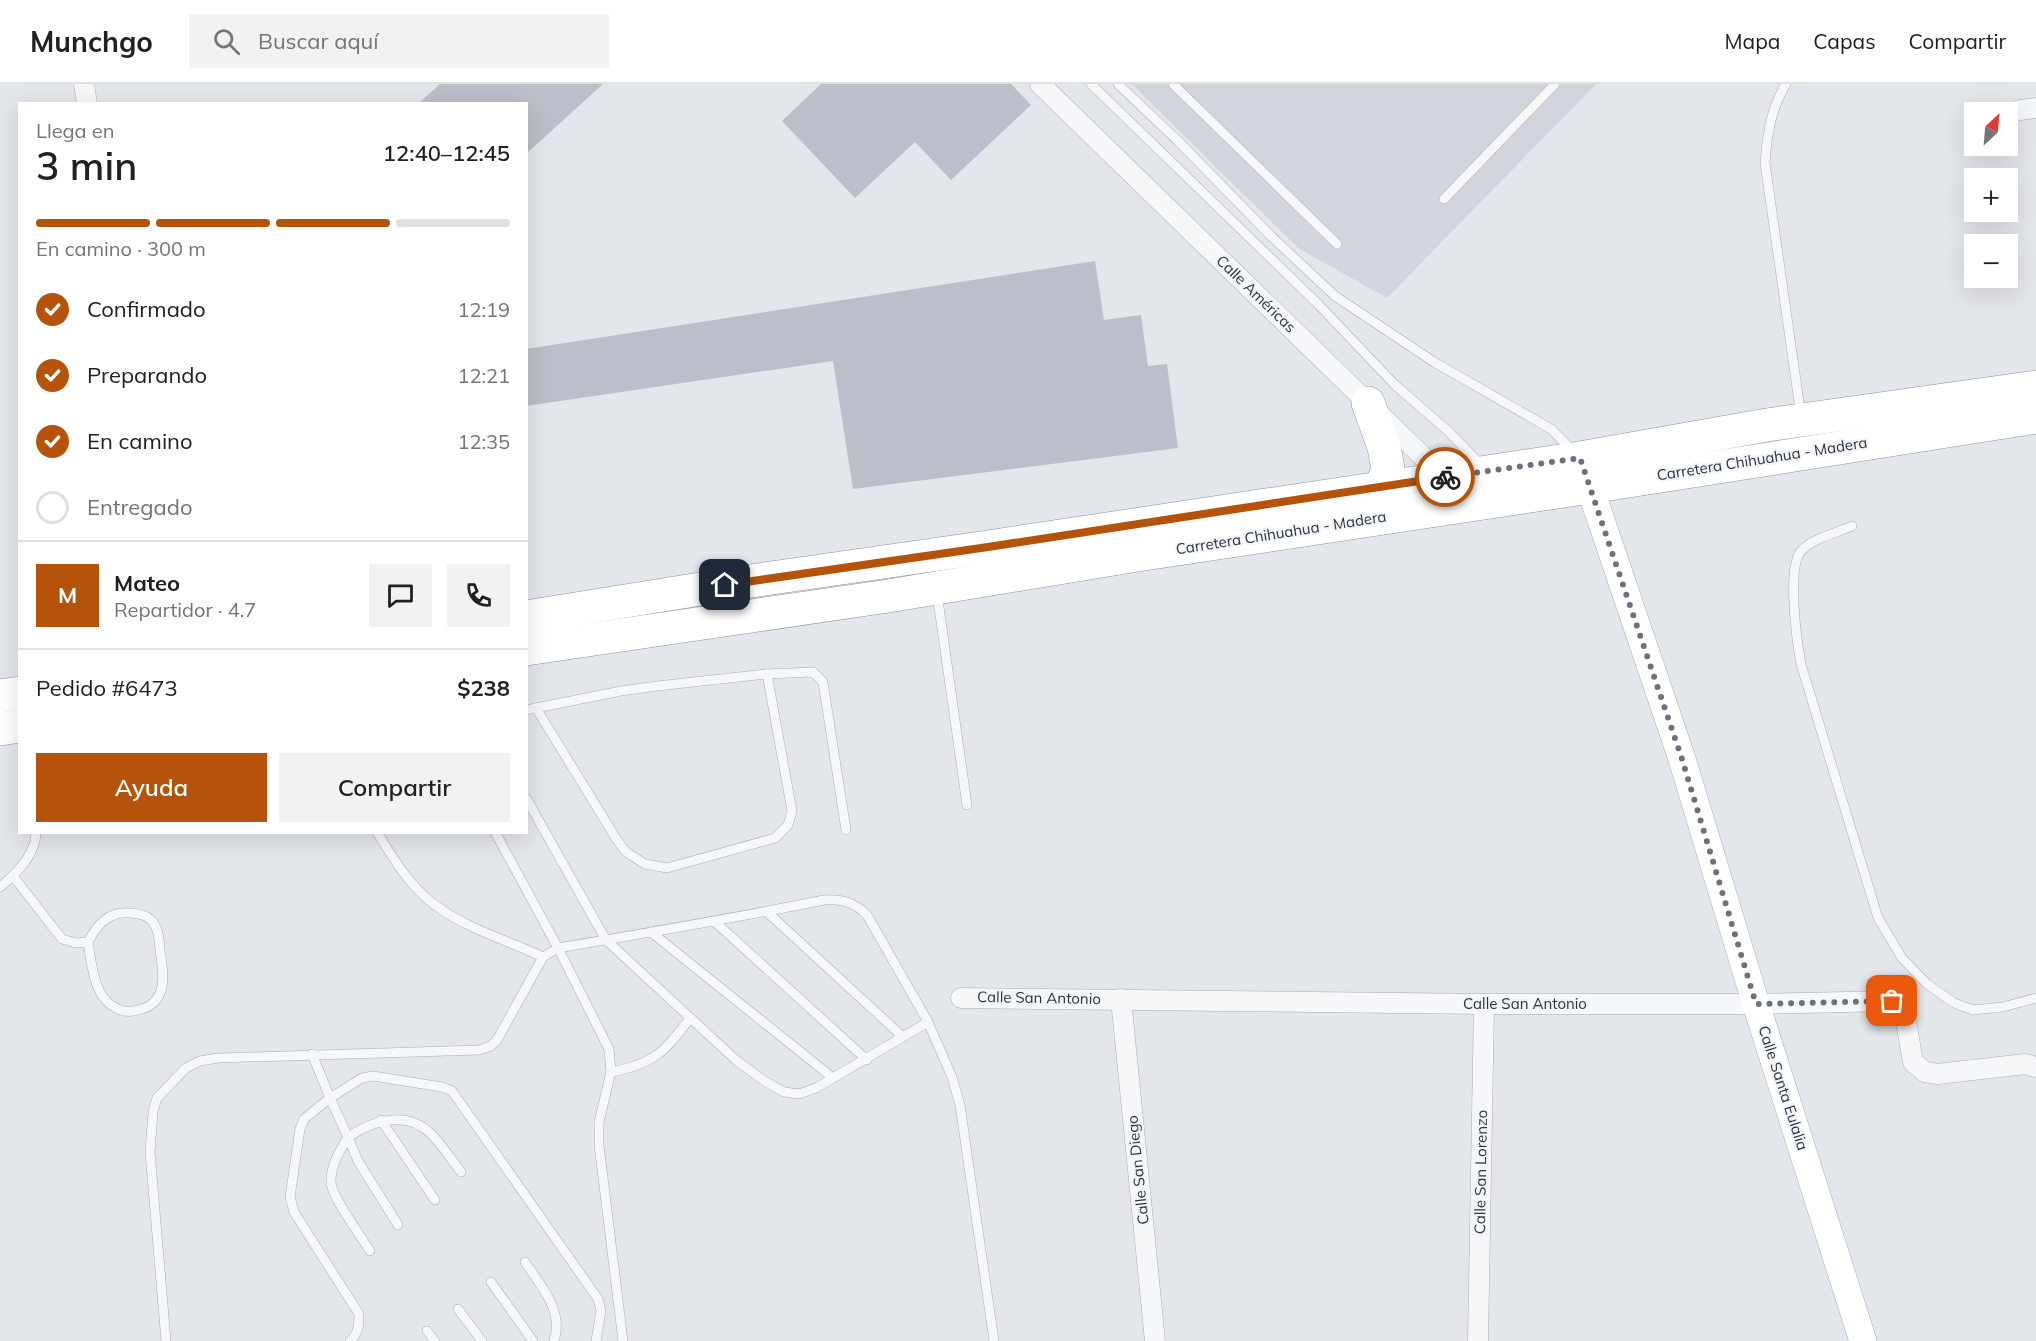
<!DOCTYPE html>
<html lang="es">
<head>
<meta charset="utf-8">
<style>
  body { margin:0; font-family:Mulish,sans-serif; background:#f2f2f2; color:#202124; height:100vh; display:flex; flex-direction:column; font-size:22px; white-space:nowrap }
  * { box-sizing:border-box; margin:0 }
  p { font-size:20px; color:#757577 }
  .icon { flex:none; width:33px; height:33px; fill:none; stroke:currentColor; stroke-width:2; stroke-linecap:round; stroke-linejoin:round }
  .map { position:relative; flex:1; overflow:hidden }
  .side { position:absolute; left:18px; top:18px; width:510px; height:732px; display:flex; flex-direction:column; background:#fff; border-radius:0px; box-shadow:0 6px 24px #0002 }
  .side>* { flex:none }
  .needle { width:39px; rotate:26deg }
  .tools { position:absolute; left:1964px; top:18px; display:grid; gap:12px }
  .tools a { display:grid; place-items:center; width:54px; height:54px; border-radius:0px; background:#fff; box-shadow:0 6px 24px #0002; font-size:30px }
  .pin { position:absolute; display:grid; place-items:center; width:51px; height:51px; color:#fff; margin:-26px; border-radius:12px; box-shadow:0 3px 9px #0006 }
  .courier { position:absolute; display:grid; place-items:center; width:60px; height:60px; margin:-30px; border:4px solid #b45309; border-radius:50%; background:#fff; color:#222; box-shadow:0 2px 8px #0007 }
  .head em { font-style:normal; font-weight:600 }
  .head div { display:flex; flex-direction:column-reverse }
  .head { display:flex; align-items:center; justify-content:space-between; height:102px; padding:0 18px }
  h1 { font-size:39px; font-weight:600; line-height:45px }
  .bar { display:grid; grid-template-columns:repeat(4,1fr); gap:9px 6px; align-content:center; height:72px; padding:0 18px }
  .bar i { height:8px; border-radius:4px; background:#e0e0e0 }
  .bar .selected { background:#b45309 }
  .bar p { grid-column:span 4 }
  .line { display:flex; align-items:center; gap:15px; padding:0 18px; border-top:2px solid #e0e0e0 }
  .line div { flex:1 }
  .round { display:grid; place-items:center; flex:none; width:63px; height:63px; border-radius:0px; background:#f2f2f2 }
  ol { padding:0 18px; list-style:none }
  li { display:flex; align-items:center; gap:18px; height:66px }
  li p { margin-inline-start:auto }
  li .icon { padding:6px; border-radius:50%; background:#b45309; color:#fff; stroke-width:4 }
  li:last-child { color:#757577 }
  li i { width:33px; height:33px; border:3px solid #e0e0e0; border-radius:50% }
  .cta { display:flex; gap:12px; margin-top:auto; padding:12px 18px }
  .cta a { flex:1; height:69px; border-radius:0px; background:#b45309; color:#fff; font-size:24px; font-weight:600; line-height:69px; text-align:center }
  .cta a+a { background:#f2f2f2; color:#202124 }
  header { display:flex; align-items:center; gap:36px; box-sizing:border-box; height:84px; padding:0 30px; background:#fff; border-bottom:2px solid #e0e0e0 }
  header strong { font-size:28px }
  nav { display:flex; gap:33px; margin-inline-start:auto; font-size:21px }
  .search { width:420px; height:54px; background:#f2f2f2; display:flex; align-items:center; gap:15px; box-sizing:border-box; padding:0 21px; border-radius:0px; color:#757577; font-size:22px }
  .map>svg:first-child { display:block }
  .built { fill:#d2d5dd }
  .building { fill:#bbbfc9 }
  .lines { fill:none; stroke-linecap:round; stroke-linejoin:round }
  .lane-casing { stroke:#a8adb6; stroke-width:10 }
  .street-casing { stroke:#a8adb6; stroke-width:21 }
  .secondary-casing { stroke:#a8adb6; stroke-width:28 }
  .highway-casing { stroke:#8b94a2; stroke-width:34 }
  .lane { stroke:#f6f7f9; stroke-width:9 }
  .street { stroke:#f6f7f9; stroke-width:20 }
  .secondary { stroke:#fff; stroke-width:27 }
  .highway { stroke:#fff; stroke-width:33 }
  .done { stroke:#6b727e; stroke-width:6; stroke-dasharray:0 10.8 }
  .route { stroke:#b45309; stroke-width:8 }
  .labels { text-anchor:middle; stroke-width:4.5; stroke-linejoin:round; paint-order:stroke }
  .street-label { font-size:15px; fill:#2b3444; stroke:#f3f5f8 }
</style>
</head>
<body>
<header>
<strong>Munchgo</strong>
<div class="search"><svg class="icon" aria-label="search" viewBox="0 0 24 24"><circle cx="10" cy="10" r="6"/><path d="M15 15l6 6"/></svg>Buscar aquí</div>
<nav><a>Mapa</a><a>Capas</a><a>Compartir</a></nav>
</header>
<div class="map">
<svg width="2036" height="1257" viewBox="0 0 2036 1257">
  <rect width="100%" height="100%" fill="#e3e6eb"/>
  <polygon class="built" points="1132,0 1596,0 1387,214 1298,164"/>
  <g class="building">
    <polygon points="440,0 603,0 526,70 526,20 418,20"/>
    <polygon points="821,0 1011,0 1031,21 951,96 915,58 855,114 782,37"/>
    <polygon points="1095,177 1104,236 1141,231 1148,282 1167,280 1178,364 853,405 833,277 526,322 526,265"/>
  </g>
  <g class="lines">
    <defs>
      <g id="lane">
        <polyline points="1091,0 1318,220 1395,301 1448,347 1482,382"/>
        <polyline points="1118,0 1178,57 1272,153 1335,212 1434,278 1551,345 1574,368"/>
        <polyline points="1173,0 1337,160"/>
        <path d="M1786 0C1771 24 1767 51 1765 79L1801 332"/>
        <polyline points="1444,115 1555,0"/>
        <path d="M1852 442C1836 449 1814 454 1802 466 1786 481 1797 558 1801 580L1878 834 1902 874 1927 900 1954 919 1973 926 2003 923 2036 914"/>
        <polyline points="937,509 967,721"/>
        <polyline points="536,624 617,756 626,768 645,780 667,784 775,754 788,741 792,727 767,590"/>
        <polyline points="526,626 621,607 657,602 767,590 813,588 823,598 846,746"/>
        <path d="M377 748C393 774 410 803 435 821 467 845 507 856 543 873"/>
        <path d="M495 748 558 864C647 849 736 834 824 816 842 815 854 818 867 831L928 938 816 1004 799 1010 784 1008 766 998 737 977 606 856 526 714"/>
        <path d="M13 792 62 855 76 859 88 858C92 883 94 920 124 927 130 928 136 927 142 925 168 917 164 889 160 866 159 856 159 844 151 836 145 830 138 830 130 829 108 827 97 841 88 858"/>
        <path d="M0 803C16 790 36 771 36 748"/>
        <polyline points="767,828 903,953"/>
        <polyline points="714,837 867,976"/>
        <polyline points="651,848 833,994"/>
        <polyline points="928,938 952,993 960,1021 994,1257"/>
        <path d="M312 970 330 1014 304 1035 300 1045 290 1113 294 1128 359 1230C359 1241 359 1249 350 1257"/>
        <path d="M611 988C654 980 665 968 690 934"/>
        <polyline points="381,1036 435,1116"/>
        <path d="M461 1088C451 1075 441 1059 429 1048 405 1026 372 1037 348 1053L330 1014 362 994 373 992 442 1003 452 1007 598 1215 601 1227 596 1257"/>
        <path d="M370 1167C361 1152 330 1111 331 1097 331 1081 340 1066 348 1053L358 1077 398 1141"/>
        <path d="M525 1178C541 1202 564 1227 554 1257"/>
        <polyline points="491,1198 533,1257"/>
        <polyline points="458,1225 482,1257"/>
        <polyline points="427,1247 435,1257"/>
        <polyline points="166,1257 150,1068 153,1028 157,1014 186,984 200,977 218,974 479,966 491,962 497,956 543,873 558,864 609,965 611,988 599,1038 599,1061 623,1257"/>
      </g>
      <g id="street">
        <polyline points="84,0 87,20"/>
        <polyline points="1040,0 1448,397"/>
        <polyline points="2020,26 2036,24"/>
        <polyline points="961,914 1484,920 1756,920 1892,917 1897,918 1904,926 1913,978 1925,988 1938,990 2025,980 2036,983"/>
        <polyline points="1121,915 1155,1257"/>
        <polyline points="1478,1257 1484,920"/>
      </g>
      <polyline id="secondary" points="1583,383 1682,675 1756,920 1863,1257"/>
      <g id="highway">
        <polyline points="1368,319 1384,363 1388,385 1381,403"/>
        <polyline points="526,533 744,498 988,463 1580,374 1767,341 2036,303"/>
        <polyline points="526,565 888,512 1137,471 1590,403 2036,333"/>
        <polyline points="0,612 20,609"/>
        <polyline points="0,645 20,642"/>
      </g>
    </defs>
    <use href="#lane" class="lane-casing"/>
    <use href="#street" class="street-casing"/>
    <use href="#secondary" class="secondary-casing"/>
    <use href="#highway" class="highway-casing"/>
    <use href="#lane" class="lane"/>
    <use href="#street" class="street"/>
    <use href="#secondary" class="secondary"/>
    <use href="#highway" class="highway"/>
  </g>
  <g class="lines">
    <polyline class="done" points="1445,393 1580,374 1682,675 1756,920 1892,917"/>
    <polyline class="route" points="725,501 988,463 1445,393"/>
  </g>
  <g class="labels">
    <g class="street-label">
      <text transform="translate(1256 210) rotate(44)" y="5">Calle Américas</text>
      <text transform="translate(1762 375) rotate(-9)" y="5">Carretera Chihuahua - Madera</text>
      <text transform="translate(1281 449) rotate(-9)" y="5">Carretera Chihuahua - Madera</text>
      <text transform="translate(1039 914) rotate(1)" y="5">Calle San Antonio</text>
      <text x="1525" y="925">Calle San Antonio</text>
      <text transform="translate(1783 1004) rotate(72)" y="5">Calle Santa Eulalia</text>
      <text transform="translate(1138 1086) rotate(-96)" y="5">Calle San Diego</text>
      <text transform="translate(1481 1088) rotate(-89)" y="5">Calle San Lorenzo</text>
    </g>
  </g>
</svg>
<div class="tools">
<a><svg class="needle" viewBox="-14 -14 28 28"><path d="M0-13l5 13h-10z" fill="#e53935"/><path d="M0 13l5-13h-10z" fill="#757577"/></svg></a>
<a>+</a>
<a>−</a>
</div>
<div class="pin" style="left:1892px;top:917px;background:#ea580c"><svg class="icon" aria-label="bag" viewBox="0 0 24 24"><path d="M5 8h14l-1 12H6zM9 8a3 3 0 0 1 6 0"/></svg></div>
<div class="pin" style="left:725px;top:501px;background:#1f2937"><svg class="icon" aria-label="home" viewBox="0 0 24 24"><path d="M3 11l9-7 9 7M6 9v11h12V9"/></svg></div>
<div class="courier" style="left:1445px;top:393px"><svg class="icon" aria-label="bike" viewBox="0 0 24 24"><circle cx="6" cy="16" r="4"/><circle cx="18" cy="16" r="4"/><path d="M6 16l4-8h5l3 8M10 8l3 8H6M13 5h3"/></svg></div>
<section class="side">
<div class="head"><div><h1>3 min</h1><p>Llega en</p></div><em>12:40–12:45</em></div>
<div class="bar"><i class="selected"></i><i class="selected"></i><i class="selected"></i><i></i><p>En camino · 300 m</p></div>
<ol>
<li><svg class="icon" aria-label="check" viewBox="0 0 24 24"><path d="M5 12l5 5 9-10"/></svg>Confirmado<p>12:19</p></li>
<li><svg class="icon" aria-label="check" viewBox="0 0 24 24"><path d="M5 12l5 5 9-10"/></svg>Preparando<p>12:21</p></li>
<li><svg class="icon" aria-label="check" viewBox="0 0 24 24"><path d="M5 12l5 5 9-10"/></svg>En camino<p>12:35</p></li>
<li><i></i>Entregado</li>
</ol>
<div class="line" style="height:108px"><b class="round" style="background:#b45309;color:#fff">M</b><div><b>Mateo</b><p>Repartidor · 4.7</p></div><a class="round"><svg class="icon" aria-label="chat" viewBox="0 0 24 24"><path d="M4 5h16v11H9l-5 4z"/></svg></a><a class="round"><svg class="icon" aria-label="phone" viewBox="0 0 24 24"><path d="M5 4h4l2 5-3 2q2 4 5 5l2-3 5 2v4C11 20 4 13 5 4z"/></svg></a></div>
<div class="line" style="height:78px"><div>Pedido #6473</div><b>$238</b></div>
<div class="cta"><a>Ayuda</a><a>Compartir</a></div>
</section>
</div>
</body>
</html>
